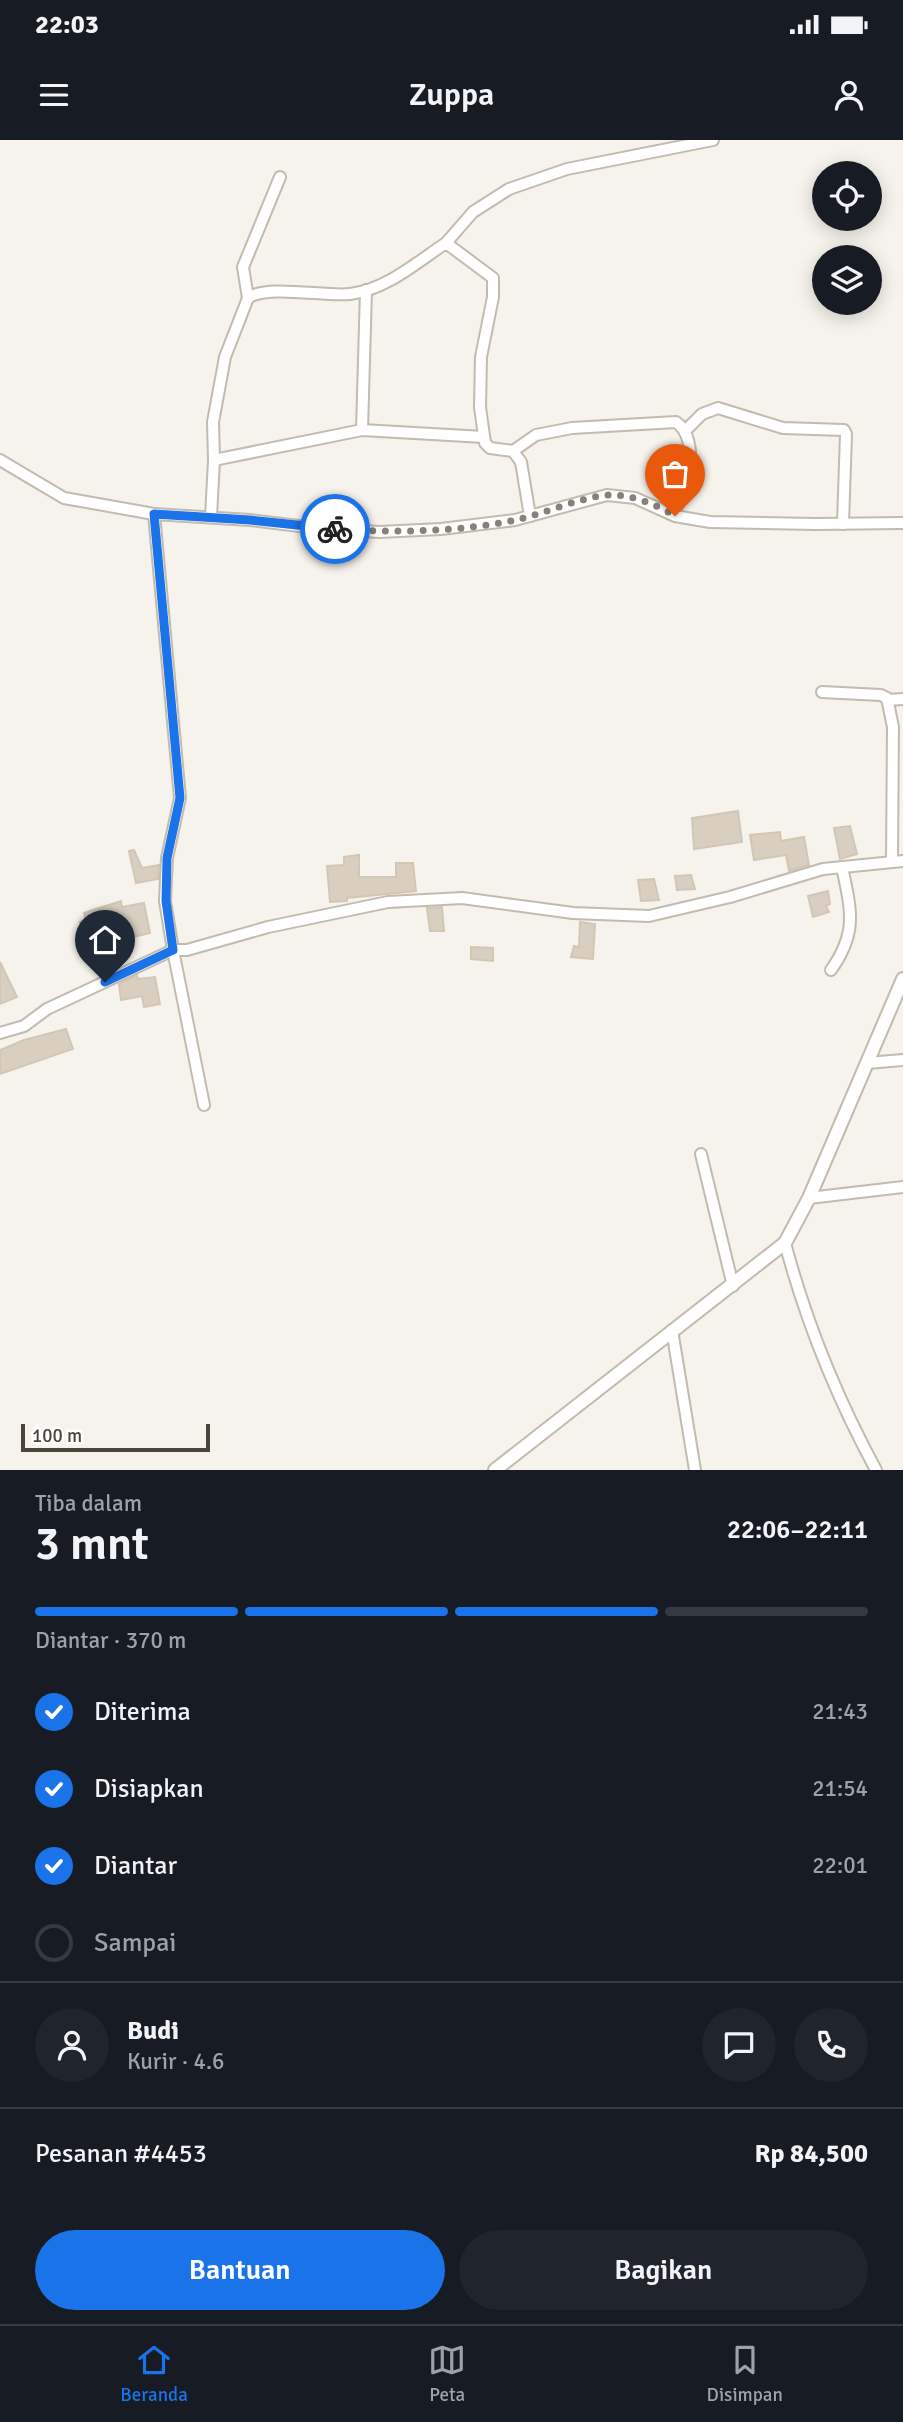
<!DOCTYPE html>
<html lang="id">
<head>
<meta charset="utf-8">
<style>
  body { margin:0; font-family:Signika,sans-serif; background:#20242c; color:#f1f3f6; height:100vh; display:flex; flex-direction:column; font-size:26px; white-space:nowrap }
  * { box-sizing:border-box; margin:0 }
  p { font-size:23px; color:#9ea1a6 }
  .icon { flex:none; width:38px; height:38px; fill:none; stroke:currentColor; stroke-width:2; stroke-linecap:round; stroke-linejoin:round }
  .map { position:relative; height:1330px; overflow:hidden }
  .details { display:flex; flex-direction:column; background:#171b24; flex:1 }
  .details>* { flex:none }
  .tools { position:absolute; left:812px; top:21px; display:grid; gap:14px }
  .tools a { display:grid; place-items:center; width:70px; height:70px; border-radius:50%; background:#171b24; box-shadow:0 4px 18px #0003; font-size:35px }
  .scale { position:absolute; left:21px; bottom:18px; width:189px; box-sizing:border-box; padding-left:7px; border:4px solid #4b4439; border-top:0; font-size:19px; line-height:24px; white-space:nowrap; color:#4b4439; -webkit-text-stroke:5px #fff; paint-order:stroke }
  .pin { position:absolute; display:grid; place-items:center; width:60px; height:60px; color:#fff; margin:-72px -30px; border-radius:50% 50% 50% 0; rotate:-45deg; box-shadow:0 0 7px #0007 }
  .pin .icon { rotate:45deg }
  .courier { position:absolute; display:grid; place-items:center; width:70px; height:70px; margin:-35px; border:5px solid #1a73e8; border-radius:50%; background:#fff; color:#222; box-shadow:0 2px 9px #0007 }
  .summary em { font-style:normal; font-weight:600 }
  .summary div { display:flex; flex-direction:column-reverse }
  .summary { display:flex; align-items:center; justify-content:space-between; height:119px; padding:0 35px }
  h1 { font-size:46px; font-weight:600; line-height:52px }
  .bar { display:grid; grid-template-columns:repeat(4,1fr); gap:10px 7px; align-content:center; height:84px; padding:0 35px }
  .bar i { height:9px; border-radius:5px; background:#363941 }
  .bar .selected { background:#1a73e8 }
  .bar p { grid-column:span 4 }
  .line { display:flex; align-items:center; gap:18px; padding:0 35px; border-top:2px solid #363941 }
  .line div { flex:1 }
  .round { display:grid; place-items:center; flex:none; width:74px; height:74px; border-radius:37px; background:#20242c }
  ol { padding:0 35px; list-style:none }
  li { display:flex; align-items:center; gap:21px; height:77px }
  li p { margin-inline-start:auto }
  li .icon { padding:7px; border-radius:50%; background:#1a73e8; color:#fff; stroke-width:4 }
  li:last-child { color:#9ea1a6 }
  li i { width:38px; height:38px; border:4px solid #363941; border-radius:50% }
  .cta { display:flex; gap:14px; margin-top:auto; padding:14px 35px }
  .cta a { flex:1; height:80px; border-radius:42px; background:#1a73e8; color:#fff; font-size:28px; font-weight:600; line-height:80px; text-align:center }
  .cta a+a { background:#20242c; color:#f1f3f6 }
  .status { display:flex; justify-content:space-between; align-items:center; height:49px; padding:0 35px; background:#171b24; direction:ltr }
  .status svg { height:19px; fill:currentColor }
  header { display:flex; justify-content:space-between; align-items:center; height:91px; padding:0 35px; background:#171b24; font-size:32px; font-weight:600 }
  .menu { display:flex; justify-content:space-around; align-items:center; height:98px; border-top:2px solid #363941; background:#171b24; font-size:19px; color:#9ea1a6 }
  .menu a { display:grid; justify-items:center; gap:4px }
  .menu .selected { color:#1a73e8 }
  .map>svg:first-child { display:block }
  .building { fill:#d8cfc1; stroke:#d3c7b4; stroke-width:2 }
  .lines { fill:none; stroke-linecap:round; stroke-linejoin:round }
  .minor-casing { stroke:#c2bbae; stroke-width:14 }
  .tertiary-casing { stroke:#c2bbae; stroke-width:16 }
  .minor { stroke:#fff; stroke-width:10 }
  .tertiary { stroke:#fff; stroke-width:12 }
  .done { stroke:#878178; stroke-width:7; stroke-dasharray:0 12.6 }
  .route { stroke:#1a73e8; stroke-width:9 }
</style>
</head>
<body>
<div class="status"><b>22:03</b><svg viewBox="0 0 49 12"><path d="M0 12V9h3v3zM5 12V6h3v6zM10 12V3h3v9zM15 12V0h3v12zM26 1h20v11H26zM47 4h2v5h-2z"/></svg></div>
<header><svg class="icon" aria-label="menu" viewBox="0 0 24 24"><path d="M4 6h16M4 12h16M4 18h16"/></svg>Zuppa<svg class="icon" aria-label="person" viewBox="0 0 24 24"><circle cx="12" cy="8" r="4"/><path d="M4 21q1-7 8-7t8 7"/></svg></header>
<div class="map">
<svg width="903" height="1330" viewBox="0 0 903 1330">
  <rect width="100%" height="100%" fill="#f6f3ec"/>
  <g class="building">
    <polygon points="738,671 742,702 694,709 692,678"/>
    <polygon points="850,686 857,714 840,719 834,688"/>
    <polygon points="780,692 781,701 804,697 809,725 789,731 786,715 754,720 750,695"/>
    <polygon points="134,710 142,728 159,725 158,739 136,743 129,711"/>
    <polygon points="359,715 359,737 396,737 396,723 413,723 416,751 347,758 347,761 330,762 327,726 344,725 344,717"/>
    <polygon points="691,735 695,749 677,750 675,736"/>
    <polygon points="654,739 659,760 641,761 638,740"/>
    <polygon points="828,751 830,764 826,766 829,772 813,777 808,756"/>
    <polygon points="121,761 122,767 144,763 150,793 133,797 132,793 111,797 112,800 100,803 98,795 86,799 80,782 86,780 84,773"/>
    <polygon points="442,767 444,791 430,791 427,768"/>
    <polygon points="580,782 595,784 593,819 571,817 574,806 579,807"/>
    <polygon points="471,807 493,808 493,821 471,819"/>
    <polygon points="0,822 17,857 0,864"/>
    <polygon points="137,835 138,839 155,837 160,864 144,867 142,856 121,860 119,844"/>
    <polygon points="66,889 73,909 0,934 0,910 24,900"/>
  </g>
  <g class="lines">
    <defs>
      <g id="minor">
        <polyline points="446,103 473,72 509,49 567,29 713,0"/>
        <polyline points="248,158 243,127 280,37"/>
        <polyline points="362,290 366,150"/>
        <polyline points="685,291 702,274 718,268 783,288 844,290 846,294 843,384"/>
        <path d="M513 311 536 295 572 288 676 282C701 299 689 356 671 374"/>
        <polyline points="0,320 64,358 154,374"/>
        <polyline points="214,320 362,290 484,297"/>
        <path d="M211 377 214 320 213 282 225 217 248 158C266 144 326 157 350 154 386 150 417 122 446 103L493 138V157L481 217 480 267 485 303 490 308 513 311 521 322 530 376"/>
        <polyline points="903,383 816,384 710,382 675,376 635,358 607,355 515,380 441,389 379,392 307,387 250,380 154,374 180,658 167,718 165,761 173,810 187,810 268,787 388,762 462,758 573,773 649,776 730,757 823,729 903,721"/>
        <polyline points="822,552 881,555 887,558 893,587 892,722"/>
        <polyline points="887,560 903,559"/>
        <path d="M831 830C858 792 851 770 842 727"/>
        <polyline points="0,893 24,886 47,869 173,810 204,965"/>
        <polyline points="867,923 903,920"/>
        <polyline points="701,1014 733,1146"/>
        <polyline points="809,1058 903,1047"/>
        <path d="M785 1103C806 1182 837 1258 876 1330"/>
        <polyline points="672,1190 695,1330"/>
      </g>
      <polyline id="tertiary" points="495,1330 785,1103 809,1058 903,839"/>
    </defs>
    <use href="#minor" class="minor-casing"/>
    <use href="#tertiary" class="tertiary-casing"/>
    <use href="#minor" class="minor"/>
    <use href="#tertiary" class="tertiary"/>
  </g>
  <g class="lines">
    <path class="done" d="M335 389C395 393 458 392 516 380 544 374 583 356 610 355 631 354 657 365 675 376"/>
    <polyline class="route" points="105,842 173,810 166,761 167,718 180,658 154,374 250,380 335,389"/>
  </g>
</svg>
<div class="tools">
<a><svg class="icon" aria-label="locate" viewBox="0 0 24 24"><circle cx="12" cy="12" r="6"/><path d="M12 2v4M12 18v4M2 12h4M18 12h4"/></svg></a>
<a><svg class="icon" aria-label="layers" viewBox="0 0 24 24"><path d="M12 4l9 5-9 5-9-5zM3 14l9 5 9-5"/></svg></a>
</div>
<div class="scale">100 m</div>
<div class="pin" style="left:675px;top:376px;background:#ea580c"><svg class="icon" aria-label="bag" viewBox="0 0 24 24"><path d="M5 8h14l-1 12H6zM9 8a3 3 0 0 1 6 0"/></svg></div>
<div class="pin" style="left:105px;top:842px;background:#1f2937"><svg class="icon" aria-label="home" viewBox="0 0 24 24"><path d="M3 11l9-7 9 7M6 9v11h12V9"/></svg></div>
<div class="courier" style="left:335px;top:389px"><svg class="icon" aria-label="bike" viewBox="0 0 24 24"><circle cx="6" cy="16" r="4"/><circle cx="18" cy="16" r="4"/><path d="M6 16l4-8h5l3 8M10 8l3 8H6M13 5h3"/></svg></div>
</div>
<section class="details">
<div class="summary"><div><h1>3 mnt</h1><p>Tiba dalam</p></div><em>22:06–22:11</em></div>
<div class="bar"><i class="selected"></i><i class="selected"></i><i class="selected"></i><i></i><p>Diantar · 370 m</p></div>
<ol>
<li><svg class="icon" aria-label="check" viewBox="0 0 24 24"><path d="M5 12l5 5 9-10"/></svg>Diterima<p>21:43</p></li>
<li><svg class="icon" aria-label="check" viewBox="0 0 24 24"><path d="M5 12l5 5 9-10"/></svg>Disiapkan<p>21:54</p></li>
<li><svg class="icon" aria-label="check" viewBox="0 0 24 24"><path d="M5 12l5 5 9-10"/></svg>Diantar<p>22:01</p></li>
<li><i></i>Sampai</li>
</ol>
<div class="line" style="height:126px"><a class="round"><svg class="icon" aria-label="person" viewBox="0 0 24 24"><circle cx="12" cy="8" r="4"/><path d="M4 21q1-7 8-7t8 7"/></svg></a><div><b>Budi</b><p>Kurir · 4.6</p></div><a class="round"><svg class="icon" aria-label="chat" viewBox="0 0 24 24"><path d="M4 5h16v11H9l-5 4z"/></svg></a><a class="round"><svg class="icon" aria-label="phone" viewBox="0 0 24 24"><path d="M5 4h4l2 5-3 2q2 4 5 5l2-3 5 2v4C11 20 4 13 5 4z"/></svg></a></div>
<div class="line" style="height:91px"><div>Pesanan #4453</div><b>Rp 84,500</b></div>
<div class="cta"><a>Bantuan</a><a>Bagikan</a></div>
</section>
<nav class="menu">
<a class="selected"><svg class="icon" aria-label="home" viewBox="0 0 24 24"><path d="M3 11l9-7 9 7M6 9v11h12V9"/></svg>Beranda</a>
<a><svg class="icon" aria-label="map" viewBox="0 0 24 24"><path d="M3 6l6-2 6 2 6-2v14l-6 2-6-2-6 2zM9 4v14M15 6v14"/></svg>Peta</a>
<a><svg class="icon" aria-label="saved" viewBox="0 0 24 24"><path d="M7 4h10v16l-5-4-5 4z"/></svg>Disimpan</a>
</nav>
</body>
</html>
